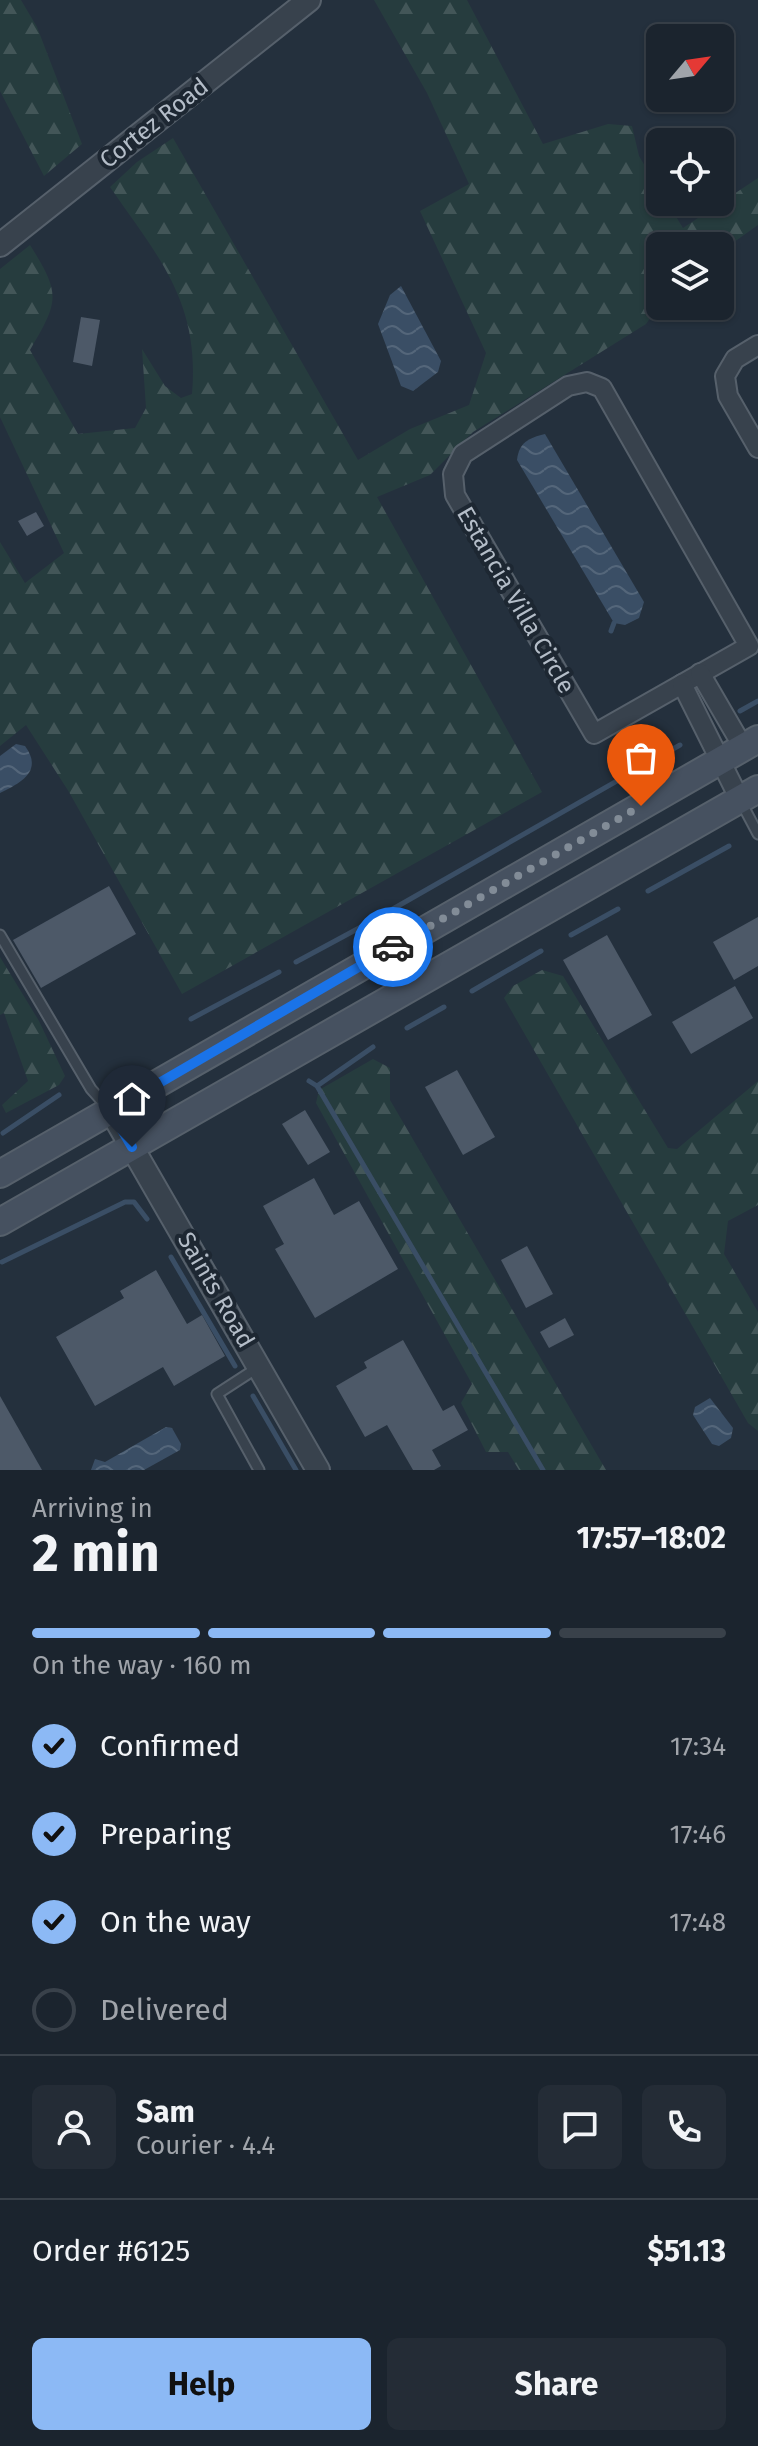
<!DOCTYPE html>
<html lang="en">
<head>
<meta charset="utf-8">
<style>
  body { margin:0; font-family:"Fira Sans",sans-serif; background:#242c36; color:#f1f3f6; height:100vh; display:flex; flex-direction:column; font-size:30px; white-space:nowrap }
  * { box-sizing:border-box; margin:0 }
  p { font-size:26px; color:#a0a4aa }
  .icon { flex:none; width:44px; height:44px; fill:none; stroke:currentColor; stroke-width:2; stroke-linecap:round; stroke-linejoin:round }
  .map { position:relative; height:1470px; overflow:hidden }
  .sheet { display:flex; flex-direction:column; background:#1b242e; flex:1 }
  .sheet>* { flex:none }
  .needle { width:52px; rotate:61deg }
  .buttons { position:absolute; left:646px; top:24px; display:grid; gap:16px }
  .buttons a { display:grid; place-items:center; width:88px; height:88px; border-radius:12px; background:#1b242e; box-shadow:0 2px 6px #0004,0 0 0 2px #39414a; font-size:40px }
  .pin { position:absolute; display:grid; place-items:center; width:68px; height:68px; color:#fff; margin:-82px -34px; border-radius:50% 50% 50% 0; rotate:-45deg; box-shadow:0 0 8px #0007 }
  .pin .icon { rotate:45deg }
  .courier { position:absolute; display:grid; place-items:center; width:80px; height:80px; margin:-40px; border:6px solid #1a73e8; border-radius:50%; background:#fff; color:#222; box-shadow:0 2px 10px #0007 }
  .summary em { font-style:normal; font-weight:700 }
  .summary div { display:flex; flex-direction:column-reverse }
  .summary { display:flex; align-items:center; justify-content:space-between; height:136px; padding:0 32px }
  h1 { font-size:52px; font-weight:700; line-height:60px }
  .bar { display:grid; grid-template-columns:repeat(4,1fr); gap:12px 8px; align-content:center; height:96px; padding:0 32px }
  .bar i { height:10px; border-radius:6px; background:#39414a }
  .bar .current { background:#8cb9f5 }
  .bar p { grid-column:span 4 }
  .line { display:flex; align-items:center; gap:20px; padding:0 32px; border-top:2px solid #39414a }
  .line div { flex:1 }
  .round { display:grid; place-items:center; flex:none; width:84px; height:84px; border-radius:12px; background:#242c36 }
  ol { padding:0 32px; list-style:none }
  li { display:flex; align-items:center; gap:24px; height:88px }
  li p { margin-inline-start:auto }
  li .icon { padding:8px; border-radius:50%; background:#8cb9f5; color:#111; stroke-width:4 }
  li:last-child { color:#a0a4aa }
  li i { width:44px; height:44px; border:4px solid #39414a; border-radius:50% }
  .action { display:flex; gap:16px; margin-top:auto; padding:16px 32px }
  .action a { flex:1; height:92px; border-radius:12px; background:#8cb9f5; color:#111; font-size:32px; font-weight:700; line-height:92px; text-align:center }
  .action a+a { background:#242c36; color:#f1f3f6 }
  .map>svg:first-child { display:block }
  .forest { fill:url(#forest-firs) }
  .water { fill:url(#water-waves) }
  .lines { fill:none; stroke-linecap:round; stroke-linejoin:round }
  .stream { stroke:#3a4e65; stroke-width:5 }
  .building { fill:#4d5968 }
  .service-casing { stroke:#56606b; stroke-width:13 }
  .minor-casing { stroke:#56606b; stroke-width:22 }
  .tertiary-casing { stroke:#56606b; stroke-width:26 }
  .secondary-casing { stroke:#56606b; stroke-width:30 }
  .service { stroke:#38424d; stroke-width:9 }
  .minor { stroke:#38424d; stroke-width:18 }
  .tertiary { stroke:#38424d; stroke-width:22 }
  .secondary { stroke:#465160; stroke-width:26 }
  .done { stroke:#828c97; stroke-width:8; stroke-dasharray:0 14.4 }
  .route { stroke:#1a73e8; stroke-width:10 }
  .labels { text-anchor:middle; stroke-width:8; stroke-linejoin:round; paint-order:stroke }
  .street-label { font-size:24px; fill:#b4bdc8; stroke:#1d2732 }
</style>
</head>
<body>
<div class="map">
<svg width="758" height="1470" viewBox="0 0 758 1470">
  <defs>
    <pattern id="forest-firs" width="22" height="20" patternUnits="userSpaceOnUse" patternTransform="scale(2)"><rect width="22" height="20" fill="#263c3e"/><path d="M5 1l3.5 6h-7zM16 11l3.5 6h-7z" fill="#435658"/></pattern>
    <pattern id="water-waves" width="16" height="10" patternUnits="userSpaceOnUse" patternTransform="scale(2)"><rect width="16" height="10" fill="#3a4e65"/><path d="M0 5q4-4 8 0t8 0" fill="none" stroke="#54667a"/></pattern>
  </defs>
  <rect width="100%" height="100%" fill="#24303d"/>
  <g class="forest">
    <polygon points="0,0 21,0 37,27 82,144 44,176 0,91"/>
    <path d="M374 0H467L543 144 608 124 632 126 639 156 660 191V202H667L683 228 758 178V225L720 252V246H660V304L646 324 473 432 430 475 377 497 542 792 182 994 69 792 26 725 0 746V542L25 583 64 553 0 417V269L30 245C61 294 59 301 30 350L78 434 135 428 146 408 142 349 165 386 181 398 192 394C200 302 159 258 110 187L137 162 173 138 358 460 410 429 469 405 486 353 420 211 469 184 427 93Z"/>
    <polygon points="0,957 39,1021 65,1076 59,1085 6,1113 2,1105 28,1081 4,1013 0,1015"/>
    <polygon points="542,970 563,976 668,1148 677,1149 758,1081 758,1205 728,1221 724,1254 758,1312 758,1431 748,1423 504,998 513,986"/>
    <polygon points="373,1059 390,1068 390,1100 606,1470 519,1470 508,1452 486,1452 461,1403 472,1384 316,1103 319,1090"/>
  </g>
  <g class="water">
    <polygon points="401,286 441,361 438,372 413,391 401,386 378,324 390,295"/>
    <path d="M545 434 644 602 639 618 625 625 614 623 517 460C519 442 529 438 545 434Z"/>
    <path d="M16 744 25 746C43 771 22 782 0 793V756Z"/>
    <polygon points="710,1398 733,1428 731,1438 719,1446 712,1444 693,1415 695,1407"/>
    <polygon points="166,1427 172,1428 181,1444 180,1450 144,1470 91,1470 95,1459 105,1462"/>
  </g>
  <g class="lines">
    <g class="stream">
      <polyline points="611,631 614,623"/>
      <polyline points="740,711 758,701"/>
      <polyline points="648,891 729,846"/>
      <polyline points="377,918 680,745"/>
      <polyline points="571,935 618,909"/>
      <polyline points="296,962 361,927"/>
      <polyline points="472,991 541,951"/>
      <polyline points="191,1019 279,972"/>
      <polyline points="407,1028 444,1007"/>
      <polyline points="309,1081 317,1086 373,1047"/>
      <polyline points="317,1086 543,1470"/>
      <polyline points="3,1133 59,1095"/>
      <polyline points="171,1257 235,1366"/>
      <polyline points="2,1262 125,1202 134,1202 147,1219"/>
      <polyline points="253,1396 296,1470"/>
    </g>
  </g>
  <g class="building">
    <polygon points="81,317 100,320 92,366 73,362"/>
    <polygon points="36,512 44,526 27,536 18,521"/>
    <polygon points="109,886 136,934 41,988 13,940"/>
    <polygon points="758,917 758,966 734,980 713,942"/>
    <polygon points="607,935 652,1015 608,1040 563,960"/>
    <polygon points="735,986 753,1018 691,1054 672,1022"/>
    <polygon points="457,1070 495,1137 463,1155 425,1087"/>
    <polygon points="305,1110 330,1152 308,1165 282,1124"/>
    <polygon points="314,1178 334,1215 359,1201 398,1269 315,1318 275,1249 284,1244 263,1206"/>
    <polygon points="527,1246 553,1294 526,1308 501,1260"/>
    <polygon points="156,1270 187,1324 202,1315 225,1356 174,1386 163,1367 95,1406 56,1337 124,1298 120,1291"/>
    <polygon points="565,1318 574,1335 549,1348 540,1332"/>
    <polygon points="403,1340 443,1411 454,1405 468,1430 432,1450 441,1466 434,1470 413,1470 387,1425 365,1437 336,1386 367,1368 364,1362"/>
    <polygon points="0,1396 42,1470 0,1470"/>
  </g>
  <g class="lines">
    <defs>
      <g id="service">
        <polyline points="741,802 758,834"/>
        <polyline points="0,935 91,1089 108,1108"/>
        <polyline points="257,1368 217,1394 259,1470"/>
      </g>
      <g id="minor">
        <polyline points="758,345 735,359 725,376 728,396 758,448"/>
        <polygon points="587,382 602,388 749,646 594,734 455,495 453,474 463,454 568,386"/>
        <polyline points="700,673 743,747"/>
        <polyline points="682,684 740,800"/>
      </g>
      <g id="tertiary">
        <polyline points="0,245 309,0"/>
        <polyline points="111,1111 318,1470"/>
      </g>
      <g id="secondary">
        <polyline points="0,1174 758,739"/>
        <polyline points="0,1222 758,789"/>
      </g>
    </defs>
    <use href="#service" class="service-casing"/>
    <use href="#minor" class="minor-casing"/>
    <use href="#tertiary" class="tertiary-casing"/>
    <use href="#secondary" class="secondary-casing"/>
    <use href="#service" class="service"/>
    <use href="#minor" class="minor"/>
    <use href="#tertiary" class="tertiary"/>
    <use href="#secondary" class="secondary"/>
  </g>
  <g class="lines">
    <polyline class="done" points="393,947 641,806"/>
    <polyline class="route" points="132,1147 111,1111 393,947"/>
  </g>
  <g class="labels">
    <g class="street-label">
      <text transform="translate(154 123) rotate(-38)" y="8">Cortez Road</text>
      <text transform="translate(516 600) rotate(60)" y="8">Estancia Villa Circle</text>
      <text transform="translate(216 1290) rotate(60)" y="8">Saints Road</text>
    </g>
  </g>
</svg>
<div class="buttons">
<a><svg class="needle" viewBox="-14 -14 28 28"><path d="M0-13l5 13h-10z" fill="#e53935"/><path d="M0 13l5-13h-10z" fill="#a0a4aa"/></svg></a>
<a><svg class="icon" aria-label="locate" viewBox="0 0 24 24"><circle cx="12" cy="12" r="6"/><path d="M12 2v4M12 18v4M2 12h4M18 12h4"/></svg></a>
<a><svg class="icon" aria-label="layers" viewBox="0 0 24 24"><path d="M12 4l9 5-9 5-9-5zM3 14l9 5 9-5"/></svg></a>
</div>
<div class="pin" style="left:641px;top:806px;background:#ea580c"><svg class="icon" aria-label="bag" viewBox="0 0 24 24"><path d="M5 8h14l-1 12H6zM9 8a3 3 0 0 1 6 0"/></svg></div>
<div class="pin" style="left:132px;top:1147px;background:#1f2937"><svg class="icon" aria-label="home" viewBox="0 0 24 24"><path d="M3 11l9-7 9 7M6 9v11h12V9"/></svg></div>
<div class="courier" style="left:393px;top:947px"><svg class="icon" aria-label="car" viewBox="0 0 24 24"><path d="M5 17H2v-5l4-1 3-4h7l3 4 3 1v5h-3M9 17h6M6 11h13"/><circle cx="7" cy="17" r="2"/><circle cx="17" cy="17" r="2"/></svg></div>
</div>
<section class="sheet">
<div class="summary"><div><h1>2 min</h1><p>Arriving in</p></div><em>17:57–18:02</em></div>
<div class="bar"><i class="current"></i><i class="current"></i><i class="current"></i><i></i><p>On the way · 160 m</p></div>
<ol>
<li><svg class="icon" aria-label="check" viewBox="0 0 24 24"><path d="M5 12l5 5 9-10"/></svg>Confirmed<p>17:34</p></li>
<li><svg class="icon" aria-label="check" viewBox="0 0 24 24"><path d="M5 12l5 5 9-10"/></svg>Preparing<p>17:46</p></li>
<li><svg class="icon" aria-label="check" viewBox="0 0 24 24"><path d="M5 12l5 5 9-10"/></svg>On the way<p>17:48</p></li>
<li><i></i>Delivered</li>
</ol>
<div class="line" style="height:144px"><a class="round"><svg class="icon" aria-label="person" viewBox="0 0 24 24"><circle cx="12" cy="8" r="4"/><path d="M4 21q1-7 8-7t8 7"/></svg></a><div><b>Sam</b><p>Courier · 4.4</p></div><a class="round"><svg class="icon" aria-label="chat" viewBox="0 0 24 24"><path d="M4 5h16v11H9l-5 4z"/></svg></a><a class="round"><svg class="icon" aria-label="phone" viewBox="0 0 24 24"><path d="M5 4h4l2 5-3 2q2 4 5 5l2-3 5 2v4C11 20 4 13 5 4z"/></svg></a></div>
<div class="line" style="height:104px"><div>Order #6125</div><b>$51.13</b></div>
<div class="action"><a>Help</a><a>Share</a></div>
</section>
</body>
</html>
